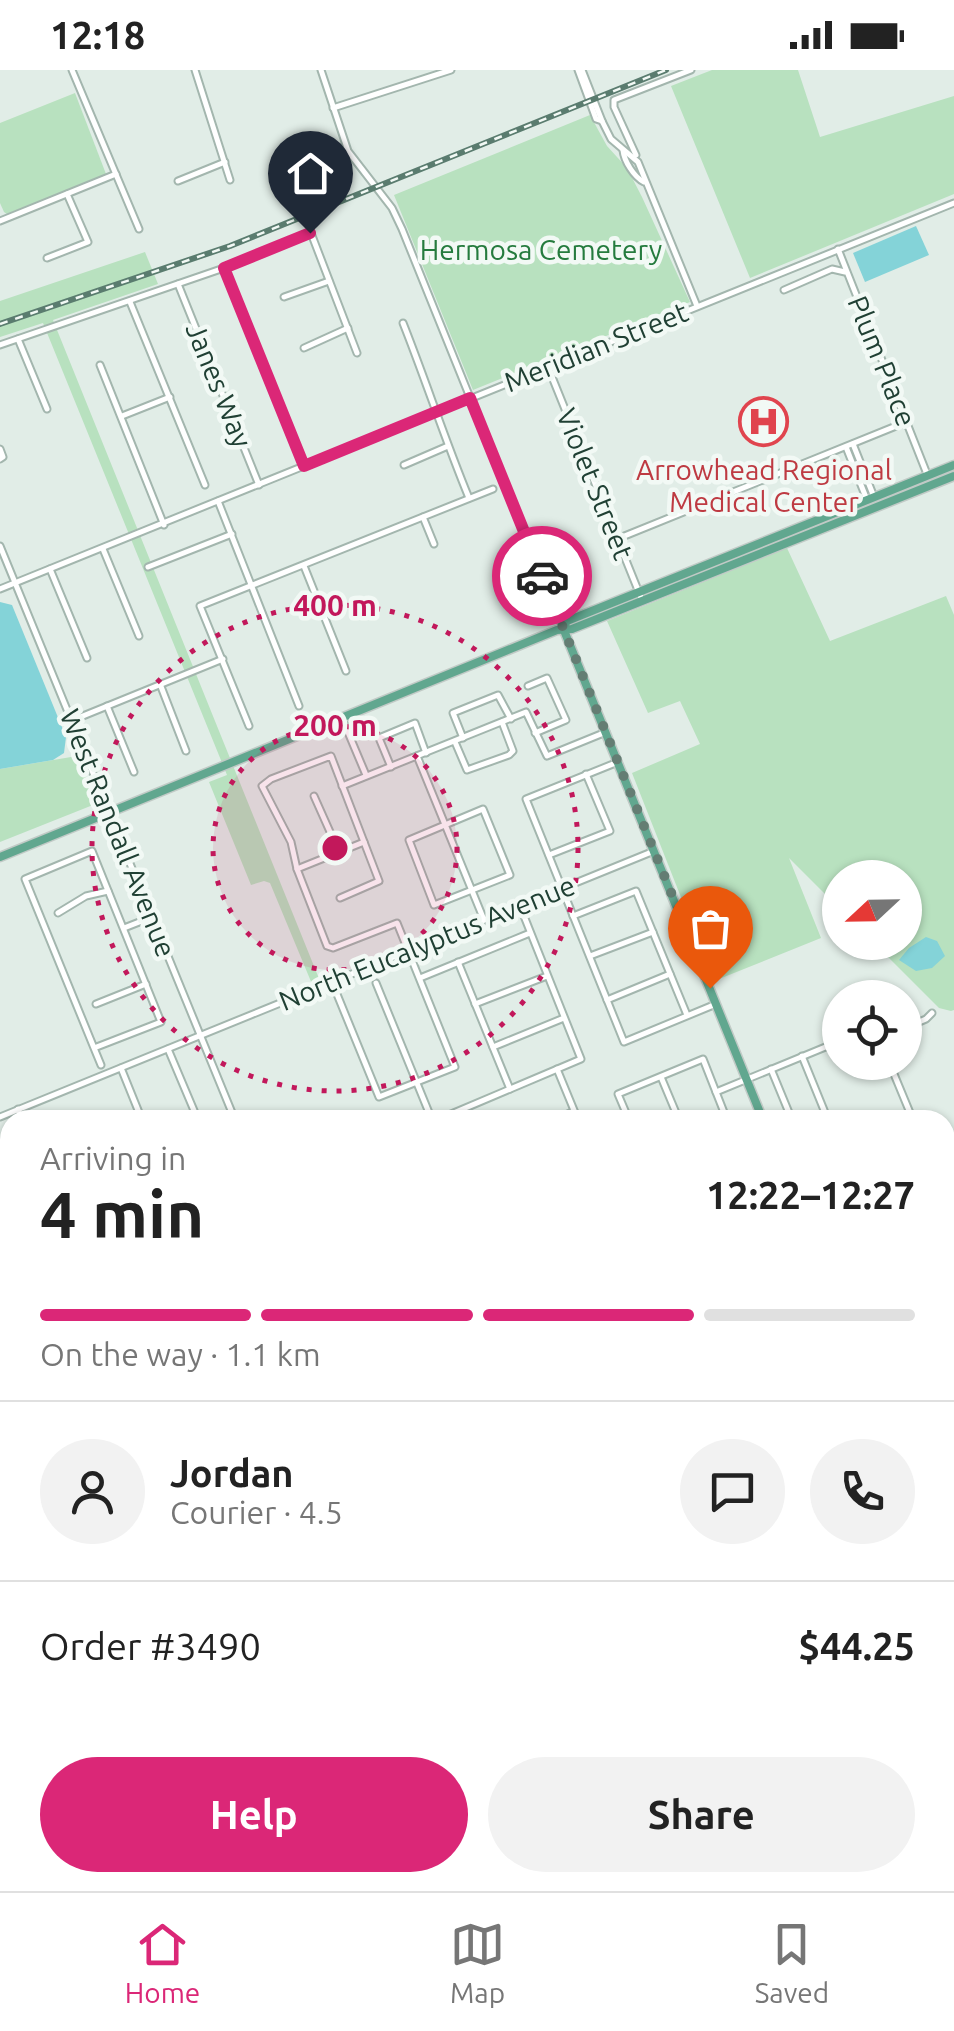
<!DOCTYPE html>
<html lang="en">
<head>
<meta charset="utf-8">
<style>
  body { margin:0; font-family:Ubuntu,sans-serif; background:#f2f2f2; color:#222; height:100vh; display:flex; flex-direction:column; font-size:38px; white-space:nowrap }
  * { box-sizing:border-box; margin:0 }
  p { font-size:32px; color:#767676 }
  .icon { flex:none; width:55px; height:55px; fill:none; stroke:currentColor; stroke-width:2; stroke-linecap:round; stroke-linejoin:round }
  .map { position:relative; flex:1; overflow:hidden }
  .drawer { position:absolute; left:0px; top:1040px; width:955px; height:782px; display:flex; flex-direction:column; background:#fff; border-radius:30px 30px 0 0; box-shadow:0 2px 8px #0004 }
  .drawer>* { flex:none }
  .needle { width:65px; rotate:248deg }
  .buttons { position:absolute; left:822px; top:790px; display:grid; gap:20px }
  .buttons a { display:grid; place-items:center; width:100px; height:100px; border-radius:50%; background:#fff; box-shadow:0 2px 8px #0004; font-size:50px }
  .pin { position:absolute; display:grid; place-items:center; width:85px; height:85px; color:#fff; margin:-102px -42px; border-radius:50% 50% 50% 0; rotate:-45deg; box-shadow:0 0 10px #0007 }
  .pin .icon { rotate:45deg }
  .courier { position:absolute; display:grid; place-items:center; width:100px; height:100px; margin:-50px; border:8px solid #db2777; border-radius:50%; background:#fff; color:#222; box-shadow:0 2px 12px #0007 }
  .summary em { font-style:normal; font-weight:700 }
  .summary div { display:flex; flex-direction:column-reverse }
  .summary { display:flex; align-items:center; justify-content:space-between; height:170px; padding:0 40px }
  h1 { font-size:65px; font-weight:700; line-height:75px }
  .bar { display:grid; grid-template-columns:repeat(4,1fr); gap:15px 10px; align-content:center; height:120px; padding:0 40px }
  .bar i { height:12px; border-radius:8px; background:#e0e0e0 }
  .bar .on { background:#db2777 }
  .bar p { grid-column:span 4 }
  .line { display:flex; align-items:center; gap:25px; padding:0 40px; border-top:2px solid #e0e0e0 }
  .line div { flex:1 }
  .round { display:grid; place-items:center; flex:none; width:105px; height:105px; border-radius:52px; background:#f2f2f2 }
  .action { display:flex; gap:20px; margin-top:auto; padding:20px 40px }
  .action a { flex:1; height:115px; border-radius:60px; background:#db2777; color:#fff; font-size:40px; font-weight:700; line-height:115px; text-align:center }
  .action a+a { background:#f2f2f2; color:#222 }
  .status { display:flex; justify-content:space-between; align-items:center; height:70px; padding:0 50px; background:#fff; direction:ltr }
  .status svg { height:28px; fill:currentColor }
  .menu { display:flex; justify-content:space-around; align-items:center; height:140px; border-top:2px solid #e0e0e0; background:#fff; font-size:28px; color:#767676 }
  .menu a { display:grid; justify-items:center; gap:5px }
  .menu .on { color:#db2777 }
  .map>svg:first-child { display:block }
  .green { fill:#b8e1bf }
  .water { fill:#84d3d8 }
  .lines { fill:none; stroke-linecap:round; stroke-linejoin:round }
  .minor-casing { stroke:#a3b6ae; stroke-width:9 }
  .major-casing { stroke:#c1cac6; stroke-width:11 }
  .minor { stroke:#fff; stroke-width:5 }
  .major { stroke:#61a78f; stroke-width:8 }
  .rail-casing { stroke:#5a7c6f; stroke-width:6 }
  .rail { stroke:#f2f9f5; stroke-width:2.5; stroke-dasharray:8; stroke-linecap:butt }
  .done { stroke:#647d73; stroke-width:10; stroke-dasharray:0 18 }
  .route { stroke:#db2777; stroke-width:12 }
  .ring { fill:none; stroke:#c2185b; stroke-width:5; stroke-dasharray:5 10 }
  .labels { text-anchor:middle; stroke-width:9; stroke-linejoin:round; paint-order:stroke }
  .park-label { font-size:28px; fill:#257b3e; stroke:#f2f9f5 }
  .street-label { font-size:28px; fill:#204034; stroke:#f2f9f5 }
  .health-label { font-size:28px; fill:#be3a42; stroke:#f2f9f5 }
  .centre { fill:#c2185b; stroke:#f2f9f5; stroke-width:5 }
  .ring-label { font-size:30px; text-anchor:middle; font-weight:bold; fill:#c2185b; stroke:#f2f9f5; stroke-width:9; stroke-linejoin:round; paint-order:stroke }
</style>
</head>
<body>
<div class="status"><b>12:18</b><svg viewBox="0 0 49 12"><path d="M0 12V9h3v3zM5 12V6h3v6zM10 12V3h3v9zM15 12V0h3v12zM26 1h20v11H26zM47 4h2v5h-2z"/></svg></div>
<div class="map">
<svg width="954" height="1821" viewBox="0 0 954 1821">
  <rect width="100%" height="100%" fill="#e1ede7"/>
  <g class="green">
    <polygon points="712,0 798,0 820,67 954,26 954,124 750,208 671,16"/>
    <polygon points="75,23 106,104 7,144 4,142 0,133 0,53"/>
    <polygon points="590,45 607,76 627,98 642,127 690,232 473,320 394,125"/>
    <polygon points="145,182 158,214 53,250 320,911 312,914 270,813 264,811 251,815 209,712 227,705 43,253 0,267 0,231"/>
    <polygon points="787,478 830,571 946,526 954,545 954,940 951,941 939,938 874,873 905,872 905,808 840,808 840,839 789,788 821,868 714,911 632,703 700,674 680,631 648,643 607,551"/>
    <polygon points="77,686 98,733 0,772 0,699"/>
    <polygon points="954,1184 954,1441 945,1444 945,1188"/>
  </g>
  <g class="water">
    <polygon points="916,156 929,185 865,212 853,183"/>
    <polygon points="0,532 12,535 66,667 64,683 53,690 0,699"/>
    <polygon points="926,867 937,871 945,886 932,898 916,901 899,890 909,878"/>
  </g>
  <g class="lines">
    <defs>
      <g id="minor">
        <polyline points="72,0 139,159"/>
        <polyline points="195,0 230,110"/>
        <polyline points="321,0 348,81 392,138 402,159 563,558"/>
        <polyline points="578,0 596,49 602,51 611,69 638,92 697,236"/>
        <polyline points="582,0 602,51"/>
        <polyline points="333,38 451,0"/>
        <path d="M623 80C624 91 634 107 644 112"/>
        <polyline points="636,85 614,37 614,30 691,0"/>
        <polyline points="178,111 225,92"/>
        <polyline points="0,151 116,104"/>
        <polyline points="838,179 927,404"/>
        <polyline points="47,188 88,172 67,124"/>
        <polyline points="224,198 304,396"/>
        <polyline points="178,214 259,415"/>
        <polyline points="784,220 832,199 845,202"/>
        <polyline points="284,227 329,211"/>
        <polyline points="130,232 205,415"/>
        <path d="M403 253C426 311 445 370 469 428"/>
        <polyline points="18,269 47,339"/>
        <polyline points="0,275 224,198 311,163 357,283"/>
        <polyline points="304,278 348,258"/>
        <polyline points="100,295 164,455"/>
        <polyline points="548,297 642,530"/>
        <polyline points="122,346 170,327"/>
        <polyline points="853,374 874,427"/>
        <polyline points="846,377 867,430"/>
        <polyline points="0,379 3,387 0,389"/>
        <polyline points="404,395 448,376"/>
        <polyline points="218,431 299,636"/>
        <polyline points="423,447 434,474"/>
        <polyline points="617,469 906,352"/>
        <polyline points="0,476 235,1050"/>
        <polyline points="103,479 139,566"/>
        <polyline points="304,496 346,601"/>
        <polyline points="148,497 232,464"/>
        <polyline points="50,499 87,588"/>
        <polyline points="0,519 954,133"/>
        <polyline points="160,614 186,681"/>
        <polyline points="528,616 547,608 566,650 535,663"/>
        <polyline points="107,636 134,702"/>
        <polyline points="342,648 366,705"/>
        <polyline points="73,650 223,589"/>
        <polyline points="249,656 200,536 493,419"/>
        <polyline points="463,668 453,643 498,625 511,649"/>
        <polyline points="455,672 467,700 509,685 513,681 502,652"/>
        <polyline points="417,686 484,850"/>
        <polyline points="618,692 526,729 624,972 716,934"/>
        <polyline points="391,697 379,668 415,653 426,683"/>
        <polyline points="342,716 526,642 547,686 606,662"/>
        <polyline points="314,726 339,782"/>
        <polygon points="483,739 510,805 434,835 409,770"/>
        <polyline points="549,785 610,761 586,704"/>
        <polyline points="297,799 364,772"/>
        <polyline points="58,843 86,826 108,821"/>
        <polyline points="573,846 636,821 687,945"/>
        <polyline points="124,858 152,847"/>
        <polyline points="590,886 653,862"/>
        <polyline points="458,892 510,1019"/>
        <polyline points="420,908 530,863"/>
        <polyline points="332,912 379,1027 455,997 397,853 333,878 327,876 297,799 291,772 262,716 271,709 331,686 379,811 340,828"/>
        <polyline points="376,913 432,1050"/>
        <polyline points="607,930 670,904"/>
        <polyline points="96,934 146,914"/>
        <polyline points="475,934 547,906"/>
        <polyline points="905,958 926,949 932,943"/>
        <polyline points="493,977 564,948"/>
        <polyline points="94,978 161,952 92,781 25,809 94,978 101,995"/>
        <polyline points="168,979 198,1050"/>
        <polyline points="802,986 828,1050"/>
        <polyline points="889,992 913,1050"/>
        <polyline points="121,998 142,1050"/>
        <polyline points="557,999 578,1050"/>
        <polyline points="771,999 792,1050"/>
        <polyline points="661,1007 679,1050"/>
        <polyline points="716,1022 840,971"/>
        <polyline points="18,1039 22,1050"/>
        <polyline points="0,1047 654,781"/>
        <polyline points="123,1050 138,1044"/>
        <polyline points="437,1050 581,989 520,836"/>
        <polyline points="554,1050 574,1041"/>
        <polyline points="629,1050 618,1024 703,989 727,1050"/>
        <polyline points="945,1128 954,1124"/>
        <polyline points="0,1130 7,1146 0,1149"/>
        <polyline points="0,1207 10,1219"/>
        <polyline points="0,1242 10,1237"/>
        <polyline points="0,1311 10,1307"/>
        <polyline points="0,1340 10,1336"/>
        <polyline points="0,1391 10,1414"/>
        <polyline points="0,1474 10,1470"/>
        <polyline points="0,1481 10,1506"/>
        <polyline points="0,1573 10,1569"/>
        <polyline points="2,1626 10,1623"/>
        <polyline points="945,1719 954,1716"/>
        <polyline points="945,1796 954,1818"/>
        <polyline points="385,1812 388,1821"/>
        <polyline points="543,1812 547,1821"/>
        <polyline points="780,1812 783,1821"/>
        <polyline points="838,1812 841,1821"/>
        <polyline points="897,1812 900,1821"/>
        <polyline points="311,1821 331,1812"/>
        <polyline points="694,1821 715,1812"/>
      </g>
      <g id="major">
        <polyline points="563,558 763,1050"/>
        <polyline points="563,558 567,551 954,395"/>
        <polyline points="0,787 557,560 572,559 954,406"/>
        <polyline points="945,1451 954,1448"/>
        <polyline points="945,1460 954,1457"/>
        <polyline points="945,1500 954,1522"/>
        <polyline points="0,1780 10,1805"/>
        <polyline points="13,1812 16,1821"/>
        <polyline points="37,1821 57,1812"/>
        <polyline points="53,1821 75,1812"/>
      </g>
    </defs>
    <use href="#minor" class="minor-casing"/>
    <use href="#major" class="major-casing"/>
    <use href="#minor" class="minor"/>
    <use href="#major" class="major"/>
    <defs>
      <polyline id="rail" points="0,254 230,176 666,0"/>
    </defs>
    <use href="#rail" class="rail-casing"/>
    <use href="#rail" class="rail"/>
  </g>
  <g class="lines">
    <polyline class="done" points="542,506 710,918"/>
    <polyline class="route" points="310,163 224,198 304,396 470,328 542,506"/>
  </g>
  <circle cx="335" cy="778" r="122" fill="#c2185b" fill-opacity=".12"/>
  <g class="ring">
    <circle cx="335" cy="778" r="122"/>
    <circle cx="335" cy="778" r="243"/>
  </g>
  <defs>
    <symbol id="hospital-ring" viewBox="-11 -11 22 22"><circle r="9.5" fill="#f2f9f5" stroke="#e0444e" stroke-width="1.5"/><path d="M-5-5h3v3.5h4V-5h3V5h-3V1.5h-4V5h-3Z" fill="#e0444e"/></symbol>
  </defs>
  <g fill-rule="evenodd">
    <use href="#hospital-ring" x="736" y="324" width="55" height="55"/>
  </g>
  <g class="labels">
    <g class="park-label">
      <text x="541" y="190">Hermosa Cemetery</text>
    </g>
    <g class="street-label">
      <text transform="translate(596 277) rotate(-22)" y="10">Meridian Street</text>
      <text transform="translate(882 291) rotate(68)" y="10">Plum Place</text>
      <text transform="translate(219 315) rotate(68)" y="10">Janes Way</text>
      <text transform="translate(595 414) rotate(68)" y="10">Violet Street</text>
      <text transform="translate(118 763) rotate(68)" y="10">West Randall Avenue</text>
      <text transform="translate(427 873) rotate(-22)" y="10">North Eucalyptus Avenue</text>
    </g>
    <g class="health-label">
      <text x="764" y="410">Arrowhead Regional<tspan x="764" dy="32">Medical Center</tspan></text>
    </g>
  </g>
  <circle cx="335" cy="778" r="15" class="centre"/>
  <g class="ring-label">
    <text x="335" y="546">400 m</text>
    <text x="335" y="666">200 m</text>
  </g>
</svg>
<div class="buttons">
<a><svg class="needle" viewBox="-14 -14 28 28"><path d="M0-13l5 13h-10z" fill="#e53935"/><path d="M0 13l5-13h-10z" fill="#767676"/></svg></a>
<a><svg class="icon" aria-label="locate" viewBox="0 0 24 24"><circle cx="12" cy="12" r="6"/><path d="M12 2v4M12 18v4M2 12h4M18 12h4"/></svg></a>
</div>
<div class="pin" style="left:710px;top:918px;background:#ea580c"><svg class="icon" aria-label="bag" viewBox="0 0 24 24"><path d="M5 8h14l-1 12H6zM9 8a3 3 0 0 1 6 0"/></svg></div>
<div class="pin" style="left:310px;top:163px;background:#1f2937"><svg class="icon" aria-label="home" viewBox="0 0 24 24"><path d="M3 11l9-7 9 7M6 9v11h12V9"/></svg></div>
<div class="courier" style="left:542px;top:506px"><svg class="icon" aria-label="car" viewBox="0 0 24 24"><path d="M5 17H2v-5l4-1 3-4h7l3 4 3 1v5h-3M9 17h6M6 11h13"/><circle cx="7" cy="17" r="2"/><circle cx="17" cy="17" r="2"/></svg></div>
<section class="drawer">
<div class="summary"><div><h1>4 min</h1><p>Arriving in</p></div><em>12:22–12:27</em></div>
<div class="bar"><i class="on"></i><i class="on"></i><i class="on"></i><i></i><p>On the way · 1.1 km</p></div>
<div class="line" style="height:180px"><a class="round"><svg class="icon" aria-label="person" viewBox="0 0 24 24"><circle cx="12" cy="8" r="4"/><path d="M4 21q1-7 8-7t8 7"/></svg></a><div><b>Jordan</b><p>Courier · 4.5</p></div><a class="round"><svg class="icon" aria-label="chat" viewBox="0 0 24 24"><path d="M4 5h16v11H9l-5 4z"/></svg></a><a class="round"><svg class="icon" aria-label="phone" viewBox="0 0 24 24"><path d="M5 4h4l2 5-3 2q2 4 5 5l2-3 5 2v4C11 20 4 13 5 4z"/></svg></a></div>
<div class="line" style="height:130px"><div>Order #3490</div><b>$44.25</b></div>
<div class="action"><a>Help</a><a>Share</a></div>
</section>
</div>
<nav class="menu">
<a class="on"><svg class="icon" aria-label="home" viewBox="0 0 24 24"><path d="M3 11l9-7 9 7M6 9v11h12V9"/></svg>Home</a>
<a><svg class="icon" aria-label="map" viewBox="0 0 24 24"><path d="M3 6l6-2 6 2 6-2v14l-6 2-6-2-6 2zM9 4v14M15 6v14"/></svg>Map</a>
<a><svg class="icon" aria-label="saved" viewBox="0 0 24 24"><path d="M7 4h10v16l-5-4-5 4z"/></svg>Saved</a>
</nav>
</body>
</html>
